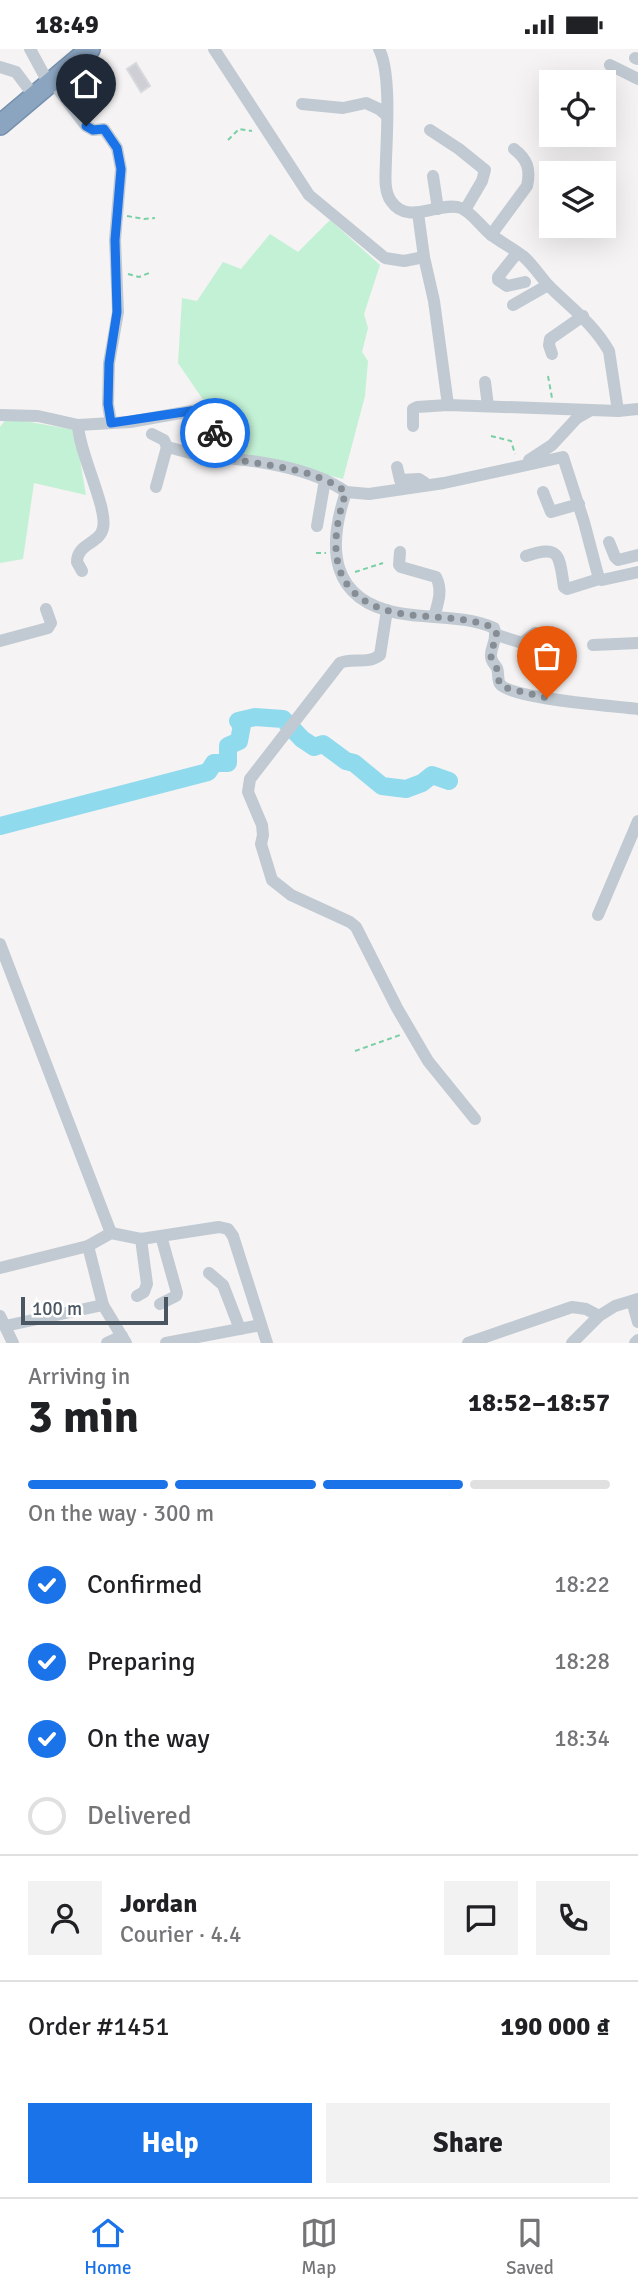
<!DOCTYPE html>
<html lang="en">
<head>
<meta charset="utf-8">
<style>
  body { margin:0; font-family:Signika,sans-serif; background:#f2f2f2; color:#202124; height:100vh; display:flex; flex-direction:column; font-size:26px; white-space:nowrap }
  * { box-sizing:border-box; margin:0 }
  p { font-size:23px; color:#757577 }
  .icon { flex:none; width:38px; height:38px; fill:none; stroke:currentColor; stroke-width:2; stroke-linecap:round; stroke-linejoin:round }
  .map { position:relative; height:1294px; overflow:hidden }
  .details { display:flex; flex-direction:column; background:#fff; flex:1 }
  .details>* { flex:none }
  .controls { position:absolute; left:539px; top:21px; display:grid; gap:14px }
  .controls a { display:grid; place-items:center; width:77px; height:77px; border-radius:0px; background:#fff; box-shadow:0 7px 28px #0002; font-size:35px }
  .scale { position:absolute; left:21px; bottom:18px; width:147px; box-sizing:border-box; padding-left:7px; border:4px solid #4a5661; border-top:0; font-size:19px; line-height:24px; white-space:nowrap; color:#4a5661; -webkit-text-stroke:5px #fff; paint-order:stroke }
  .pin { position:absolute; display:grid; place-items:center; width:60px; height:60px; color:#fff; margin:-72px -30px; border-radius:50% 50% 50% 0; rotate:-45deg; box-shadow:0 0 7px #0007 }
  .pin .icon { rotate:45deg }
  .courier { position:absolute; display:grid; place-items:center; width:70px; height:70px; margin:-35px; border:5px solid #1a73e8; border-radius:50%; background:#fff; color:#222; box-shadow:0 2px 9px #0007 }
  .headline em { font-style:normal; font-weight:800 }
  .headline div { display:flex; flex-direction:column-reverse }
  .headline { display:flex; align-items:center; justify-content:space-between; height:119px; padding:0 28px }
  h1 { font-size:46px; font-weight:800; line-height:52px }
  .bar { display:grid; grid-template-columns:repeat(4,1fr); gap:10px 7px; align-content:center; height:84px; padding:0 28px }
  .bar i { height:9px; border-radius:5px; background:#e0e0e0 }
  .bar .on { background:#1a73e8 }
  .bar p { grid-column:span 4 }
  .line { display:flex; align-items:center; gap:18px; padding:0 28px; border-top:2px solid #e0e0e0 }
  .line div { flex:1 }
  .round { display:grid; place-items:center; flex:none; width:74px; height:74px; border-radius:0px; background:#f2f2f2 }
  ol { padding:0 28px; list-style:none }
  li { display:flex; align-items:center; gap:21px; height:77px }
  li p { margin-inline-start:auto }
  li .icon { padding:7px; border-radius:50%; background:#1a73e8; color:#fff; stroke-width:4 }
  li:last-child { color:#757577 }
  li i { width:38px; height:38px; border:4px solid #e0e0e0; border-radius:50% }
  .button { display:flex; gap:14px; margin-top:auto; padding:14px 28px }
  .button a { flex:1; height:80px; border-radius:0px; background:#1a73e8; color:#fff; font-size:28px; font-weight:800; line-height:80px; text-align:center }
  .button a+a { background:#f2f2f2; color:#202124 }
  .status { display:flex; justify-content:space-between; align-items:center; height:49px; padding:0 35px; background:#fff; direction:ltr }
  .status svg { height:19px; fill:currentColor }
  .tab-bar { display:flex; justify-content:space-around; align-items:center; height:98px; border-top:2px solid #e0e0e0; background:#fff; font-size:19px; color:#757577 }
  .tab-bar a { display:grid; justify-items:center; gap:4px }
  .tab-bar .on { color:#1a73e8 }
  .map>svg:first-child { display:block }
  .green { fill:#c3f1d5 }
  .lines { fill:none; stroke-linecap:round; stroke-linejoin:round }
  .river { stroke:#90daee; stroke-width:18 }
  .building { fill:#cdcfd5; stroke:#d7d9de; stroke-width:2 }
  .highway-casing { stroke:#7690ad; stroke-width:22 }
  .path { stroke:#7ad0a6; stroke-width:2; stroke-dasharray:5 3.5; stroke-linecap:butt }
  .minor { stroke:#c1cad2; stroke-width:12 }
  .highway { stroke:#8ba5c1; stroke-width:19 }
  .done { stroke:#868d94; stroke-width:7; stroke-dasharray:0 12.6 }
  .route { stroke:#1a73e8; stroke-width:9 }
</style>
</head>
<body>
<div class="status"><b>18:49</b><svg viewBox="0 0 49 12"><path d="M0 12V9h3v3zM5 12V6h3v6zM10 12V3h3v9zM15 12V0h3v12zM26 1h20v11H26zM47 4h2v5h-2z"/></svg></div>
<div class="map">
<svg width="638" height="1294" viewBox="0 0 638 1294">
  <rect width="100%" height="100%" fill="#f5f3f3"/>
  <g class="green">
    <polygon points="330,171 380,216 364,265 368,279 362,303 368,312 365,347 343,430 224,400 219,378 206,355 178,314 182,249 197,252 223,213 241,220 270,185 298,203"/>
    <polygon points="7,369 75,381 86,446 34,434 23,510 0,514 0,378"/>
  </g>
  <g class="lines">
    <polyline class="river" points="0,777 208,723 214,714 228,714 228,697 239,692 242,676 238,672 255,668 283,670 302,690 314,698 323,695 346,712 354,714 382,737 406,740 422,734 432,726 449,732"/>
  </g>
  <polygon class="building" points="136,14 150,37 141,43 127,20"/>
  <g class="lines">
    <defs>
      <polyline id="highway" points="0,76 90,0"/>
    </defs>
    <use href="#highway" class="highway-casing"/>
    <g class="path">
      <polyline points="228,91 239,80 252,82"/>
      <polyline points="127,167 144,170 155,169"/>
      <polyline points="128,225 139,228 149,224"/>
      <polyline points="548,327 552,349"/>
      <polyline points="491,387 511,392 515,405"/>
      <polyline points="316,504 326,504"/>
      <polyline points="355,523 383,514"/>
      <polyline points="355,1002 400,986"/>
    </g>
    <g class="minor">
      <polyline points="30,0 49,35"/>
      <polyline points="214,0 309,146 385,209 404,212 424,208"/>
      <path d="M379 0C391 23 387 82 386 110 386 123 383 141 391 152 408 178 441 151 461 159 471 163 480 176 489 184 500 193 513 199 524 208 533 216 540 227 548 236 571 259 592 273 609 302L618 362"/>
      <polyline points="635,9 638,10"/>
      <polyline points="610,16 638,30"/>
      <polyline points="0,18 16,23 34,47"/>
      <polyline points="52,32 86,77 93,81 104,80 117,99 121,120 115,191 118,263 109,314 108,355 111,374"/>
      <polyline points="302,55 343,59 366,54 379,60 386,66"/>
      <polyline points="430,81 459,100 485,121 482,132 465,161"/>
      <polyline points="433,127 438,160"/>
      <polyline points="418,164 424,208 434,252 448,356"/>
      <path d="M491 186 527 137C531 120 527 110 514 100"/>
      <polyline points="517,204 498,228 498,231 507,237 525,233"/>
      <polyline points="513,256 548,236"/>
      <polyline points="552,305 549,296 550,290 583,267"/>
      <polyline points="485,333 488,357"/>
      <polyline points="0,366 38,367 78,376 130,373 197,361 209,366 213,371 218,406"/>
      <path d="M78 376C79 404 108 459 103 479 100 495 77 494 77 513L82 522"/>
      <polyline points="413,377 413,360 417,358 448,356 618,362 638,360"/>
      <polyline points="152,385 164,391 167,398"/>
      <polyline points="529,411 552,396 577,369 591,361"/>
      <polyline points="397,418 400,431 419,430 425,434"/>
      <path d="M156 438 167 398C181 401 196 407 210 408 250 410 311 418 346 443 327 499 330 551 398 564 430 570 465 566 494 579 498 589 492 595 491 605 490 612 494 614 497 619 499 624 497 630 500 635 511 650 616 657 638 660"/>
      <polyline points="346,443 369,445 444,434 563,408 584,473 599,530 602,531 638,523"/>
      <polyline points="543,443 551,463 579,455"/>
      <polyline points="317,477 325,431"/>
      <polyline points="609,493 615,508 618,511 638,506"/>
      <path d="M400 503 399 516 401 518 436 528C443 541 438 554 434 568"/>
      <path d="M526 507C561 495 559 507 564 538L567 540 599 530"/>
      <path d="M387 561 380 606C367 616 353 608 340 614L250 730 248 743 262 776 263 786 261 795 272 831 291 846 350 873 356 878 397 959 428 1012 475 1070"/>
      <polyline points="497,586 522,594 535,584 555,588"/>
      <polyline points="0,592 48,579 51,574 46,560"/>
      <polyline points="593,596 638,594"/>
      <polyline points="598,866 638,772"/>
      <polyline points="0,895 111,1184"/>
      <polyline points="0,1219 88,1197"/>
      <polyline points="209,1224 223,1236 240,1280"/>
      <polyline points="137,1247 144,1243 147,1235 141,1190"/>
      <polyline points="632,1252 638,1273"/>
      <polyline points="160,1255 176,1247 177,1244 161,1187"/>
      <polyline points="0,1267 13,1294"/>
      <polyline points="5,1277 103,1256"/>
      <polyline points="107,1294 122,1287"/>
      <polyline points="126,1294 103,1256 88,1197 111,1184 141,1190 219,1178 228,1180 233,1187 267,1294"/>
      <polyline points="166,1294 261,1276"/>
      <polyline points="468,1294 572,1258 586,1260 599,1267"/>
      <polyline points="572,1294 599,1267 615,1257 638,1250"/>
      <polyline points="635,1294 638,1291"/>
    </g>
    <use href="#highway" class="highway"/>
  </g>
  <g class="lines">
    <path class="done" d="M215 384 218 406 222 408C264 417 310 417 346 443 327 499 330 551 398 564 430 570 465 566 494 579L497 586 490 606 498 622 499 633 503 638 547 649"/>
    <path class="route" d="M86 77 93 81 104 80 117 99 121 120 115 191 117 263 109 314 108 355 111 374 197 361C211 365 213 371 215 384"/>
  </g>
</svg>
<div class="controls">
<a><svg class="icon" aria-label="locate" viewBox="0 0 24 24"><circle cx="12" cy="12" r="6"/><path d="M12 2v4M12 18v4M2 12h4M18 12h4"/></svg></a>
<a><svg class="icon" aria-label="layers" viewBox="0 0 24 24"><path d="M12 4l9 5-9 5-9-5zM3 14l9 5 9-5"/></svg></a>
</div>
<div class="scale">100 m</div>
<div class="pin" style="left:547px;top:649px;background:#ea580c"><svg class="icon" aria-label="bag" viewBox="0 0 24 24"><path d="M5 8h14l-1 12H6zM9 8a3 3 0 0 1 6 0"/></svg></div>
<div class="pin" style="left:86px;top:77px;background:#1f2937"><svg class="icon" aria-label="home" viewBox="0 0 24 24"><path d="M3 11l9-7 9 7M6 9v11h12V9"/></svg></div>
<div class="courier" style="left:215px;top:384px"><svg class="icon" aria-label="bike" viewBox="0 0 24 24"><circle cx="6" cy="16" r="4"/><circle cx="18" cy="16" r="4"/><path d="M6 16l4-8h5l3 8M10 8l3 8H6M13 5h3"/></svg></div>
</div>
<section class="details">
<div class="headline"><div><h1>3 min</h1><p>Arriving in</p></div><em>18:52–18:57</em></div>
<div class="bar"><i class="on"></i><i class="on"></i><i class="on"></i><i></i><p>On the way · 300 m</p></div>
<ol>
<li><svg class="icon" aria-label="check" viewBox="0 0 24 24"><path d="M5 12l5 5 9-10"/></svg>Confirmed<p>18:22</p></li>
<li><svg class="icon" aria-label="check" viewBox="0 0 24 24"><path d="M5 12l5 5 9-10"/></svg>Preparing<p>18:28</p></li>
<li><svg class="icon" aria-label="check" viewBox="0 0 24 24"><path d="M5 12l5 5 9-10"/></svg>On the way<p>18:34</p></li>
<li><i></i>Delivered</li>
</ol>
<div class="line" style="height:126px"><a class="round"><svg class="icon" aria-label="person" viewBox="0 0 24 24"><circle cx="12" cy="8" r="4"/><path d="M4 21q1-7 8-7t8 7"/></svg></a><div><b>Jordan</b><p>Courier · 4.4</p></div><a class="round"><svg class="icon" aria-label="chat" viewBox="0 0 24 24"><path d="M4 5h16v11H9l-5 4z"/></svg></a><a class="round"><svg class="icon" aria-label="phone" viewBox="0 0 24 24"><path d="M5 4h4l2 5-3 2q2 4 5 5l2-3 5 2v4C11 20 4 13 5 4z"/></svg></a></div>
<div class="line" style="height:91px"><div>Order #1451</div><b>190 000 ₫</b></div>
<div class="button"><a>Help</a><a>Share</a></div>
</section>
<nav class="tab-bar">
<a class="on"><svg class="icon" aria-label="home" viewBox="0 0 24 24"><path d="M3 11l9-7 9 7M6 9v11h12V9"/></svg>Home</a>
<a><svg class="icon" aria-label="map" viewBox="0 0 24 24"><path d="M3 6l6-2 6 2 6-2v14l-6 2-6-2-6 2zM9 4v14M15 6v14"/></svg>Map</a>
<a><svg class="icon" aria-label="saved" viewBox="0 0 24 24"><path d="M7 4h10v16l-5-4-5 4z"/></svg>Saved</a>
</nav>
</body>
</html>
